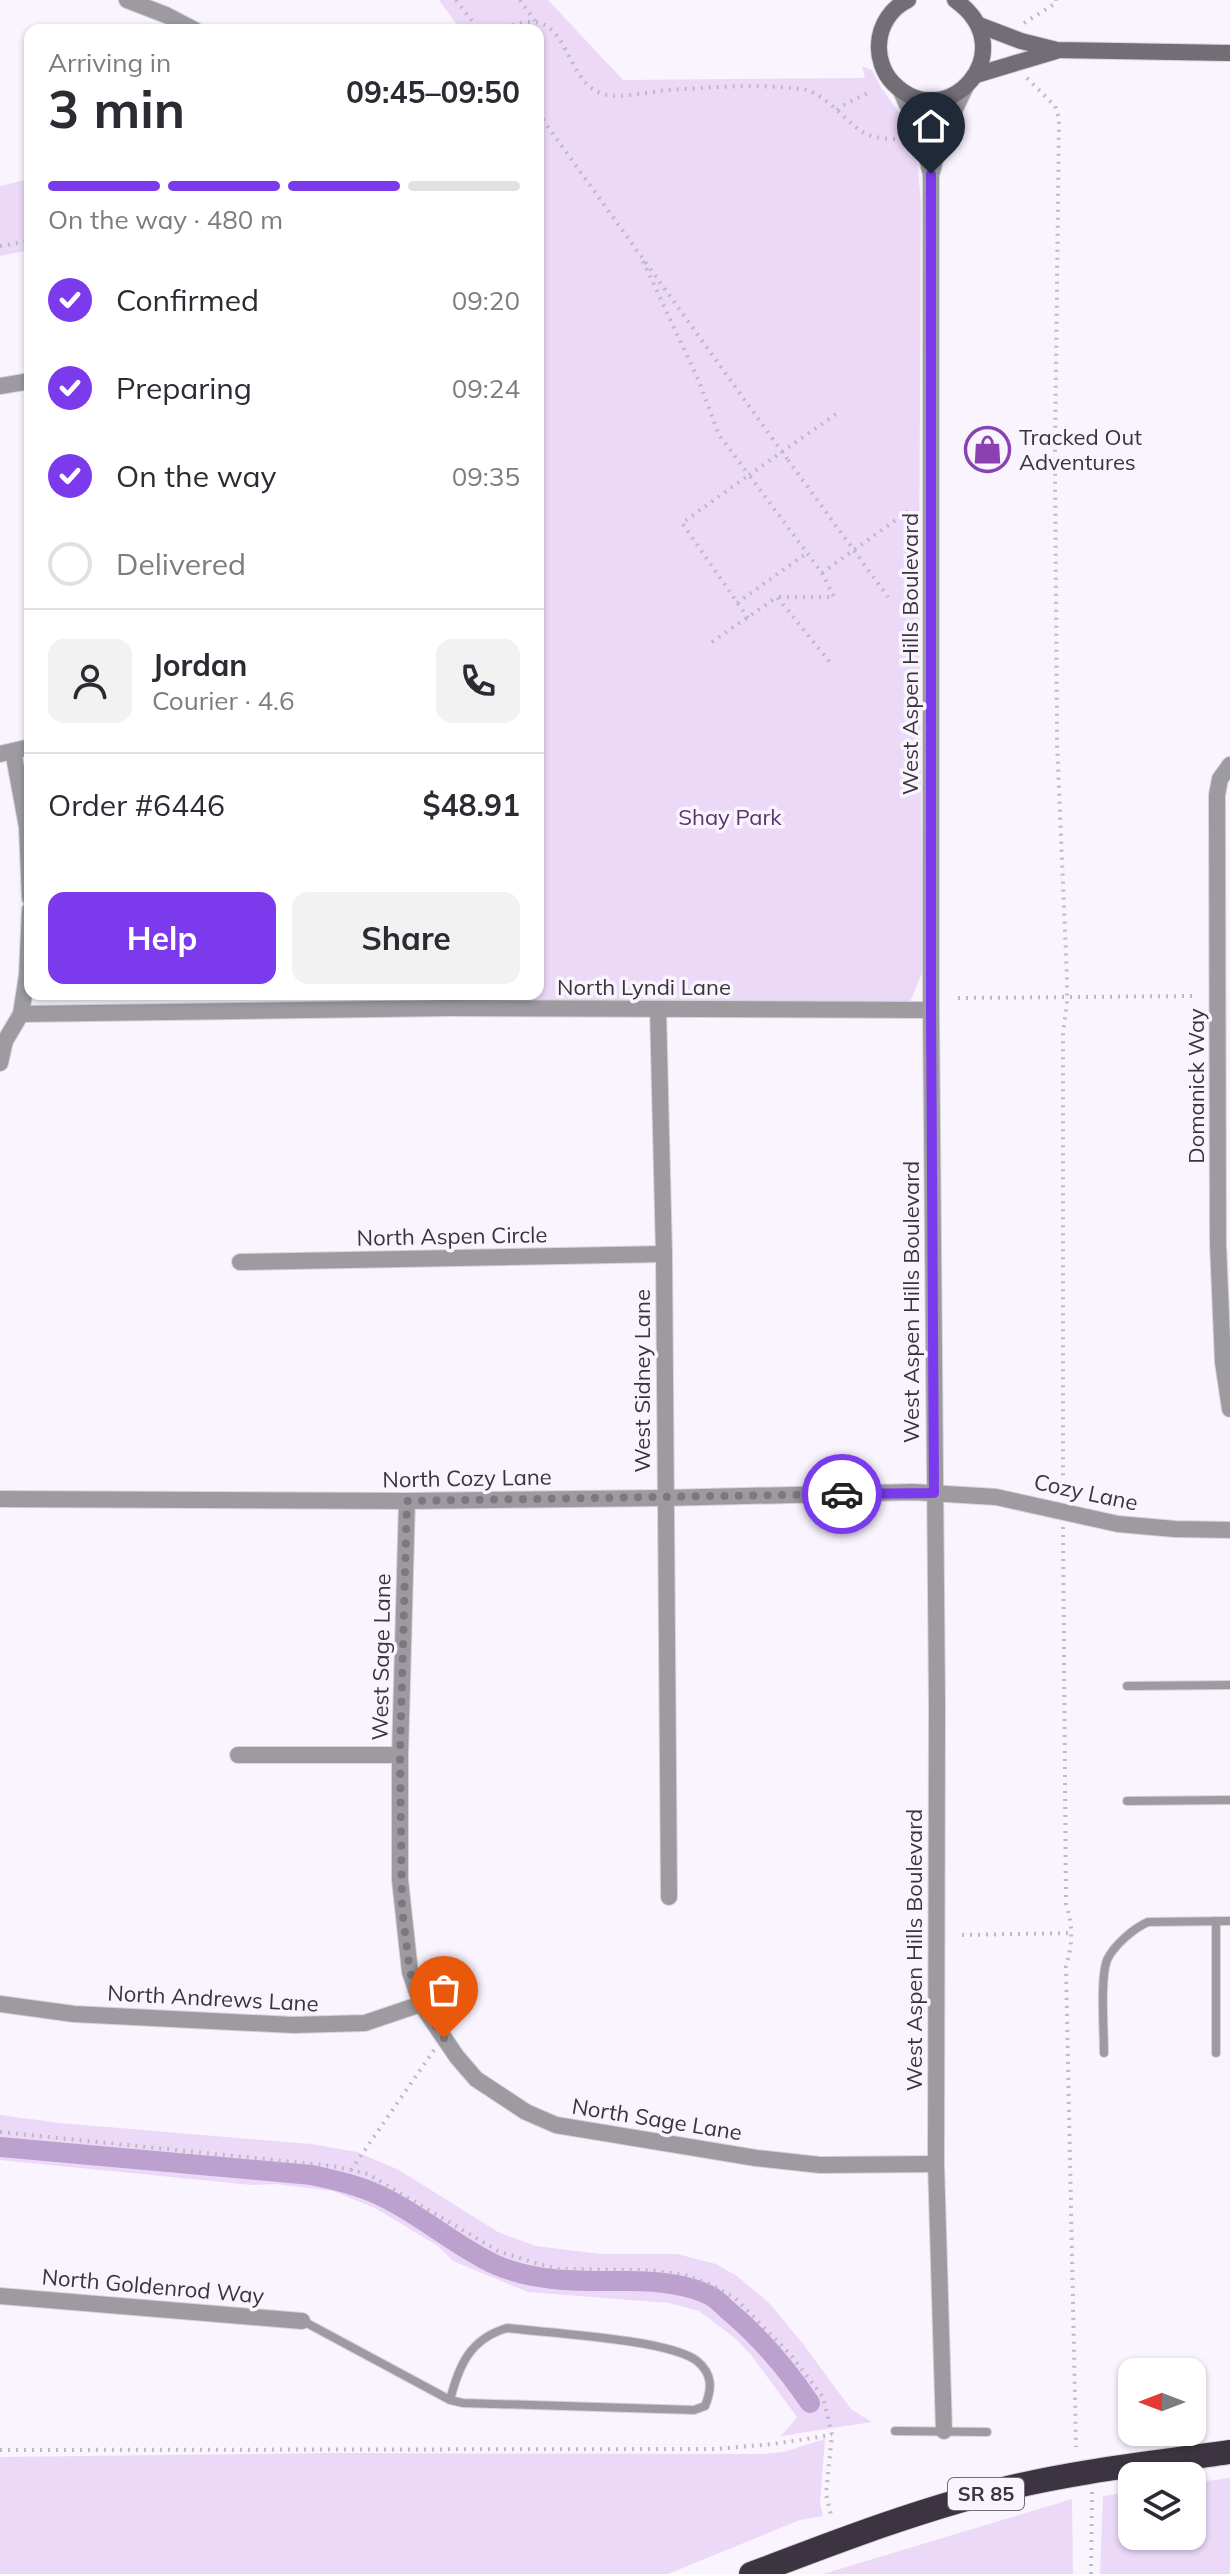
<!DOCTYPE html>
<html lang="en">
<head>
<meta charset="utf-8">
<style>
  body { margin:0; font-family:Mulish,sans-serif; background:#f2f2f3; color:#2b2b33; height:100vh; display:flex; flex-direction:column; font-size:30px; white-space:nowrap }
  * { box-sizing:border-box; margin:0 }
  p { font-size:26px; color:#7c7c81 }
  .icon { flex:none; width:44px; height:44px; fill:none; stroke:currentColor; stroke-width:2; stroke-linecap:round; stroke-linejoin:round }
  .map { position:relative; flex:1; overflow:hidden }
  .sheet { position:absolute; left:24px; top:24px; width:520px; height:976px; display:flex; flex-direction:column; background:#fff; border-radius:16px; box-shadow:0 2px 6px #0004 }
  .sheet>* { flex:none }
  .needle { width:52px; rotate:270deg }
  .fabs { position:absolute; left:1118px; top:2358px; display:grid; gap:16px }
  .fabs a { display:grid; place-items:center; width:88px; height:88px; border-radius:16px; background:#fff; box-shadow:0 2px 6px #0004; font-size:40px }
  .pin { position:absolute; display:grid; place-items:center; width:68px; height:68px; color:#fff; margin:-82px -34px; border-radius:50% 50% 50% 0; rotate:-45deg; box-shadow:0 0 8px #0007 }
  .pin .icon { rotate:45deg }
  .courier { position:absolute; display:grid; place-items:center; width:80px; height:80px; margin:-40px; border:6px solid #7c3aed; border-radius:50%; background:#fff; color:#222; box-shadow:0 2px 10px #0007 }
  .headline em { font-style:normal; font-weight:700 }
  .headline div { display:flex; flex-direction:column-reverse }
  .headline { display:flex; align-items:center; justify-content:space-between; height:136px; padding:0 24px }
  h1 { font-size:52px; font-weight:700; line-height:60px }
  .bar { display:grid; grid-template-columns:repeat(4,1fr); gap:12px 8px; align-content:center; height:96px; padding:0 24px }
  .bar i { height:10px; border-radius:6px; background:#e1e1e2 }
  .bar .on { background:#7c3aed }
  .bar p { grid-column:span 4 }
  .line { display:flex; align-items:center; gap:20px; padding:0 24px; border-top:2px solid #e1e1e2 }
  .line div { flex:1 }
  .round { display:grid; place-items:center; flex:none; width:84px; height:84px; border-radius:16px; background:#f2f2f3 }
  ol { padding:0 24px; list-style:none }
  li { display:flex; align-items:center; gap:24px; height:88px }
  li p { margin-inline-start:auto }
  li .icon { padding:8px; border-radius:50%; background:#7c3aed; color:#fff; stroke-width:4 }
  li:last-child { color:#7c7c81 }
  li i { width:44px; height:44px; border:4px solid #e1e1e2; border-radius:50% }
  .primary-button { display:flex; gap:16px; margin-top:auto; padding:16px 24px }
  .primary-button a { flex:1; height:92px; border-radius:16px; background:#7c3aed; color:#fff; font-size:32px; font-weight:700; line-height:92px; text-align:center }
  .primary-button a+a { background:#f2f2f3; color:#2b2b33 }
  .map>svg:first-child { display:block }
  .green { fill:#ecd9f8 }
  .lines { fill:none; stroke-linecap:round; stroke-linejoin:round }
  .canal { stroke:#bca0cd; stroke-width:20 }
  .lane-casing { stroke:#d7d2db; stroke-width:10 }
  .street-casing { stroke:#d7d2db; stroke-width:18 }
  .secondary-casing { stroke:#d7d2db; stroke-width:18 }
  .highway-casing { stroke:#d7d2db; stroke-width:26 }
  .path { stroke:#beb9c2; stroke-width:4; stroke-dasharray:2 6; stroke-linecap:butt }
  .lane { stroke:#9d9aa0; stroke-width:8 }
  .street { stroke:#9d9aa0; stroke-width:16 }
  .secondary { stroke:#736e76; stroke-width:16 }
  .highway { stroke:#3c3541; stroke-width:24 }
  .path-bridge { stroke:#beb9c2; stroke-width:4; stroke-dasharray:2 6; stroke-linecap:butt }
  .done { stroke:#7d787f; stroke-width:8; stroke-dasharray:0 14.4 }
  .route { stroke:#7c3aed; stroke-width:10 }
  .labels { text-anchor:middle; stroke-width:7; stroke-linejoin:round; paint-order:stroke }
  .shield { fill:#faf4fe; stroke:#736e76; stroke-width:2 }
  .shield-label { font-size:20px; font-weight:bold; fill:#39353b }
  .poi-label { font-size:22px; fill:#39353b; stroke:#faf4fe; text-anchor:start }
  .street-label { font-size:22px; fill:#39353b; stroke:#faf4fe }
  .park-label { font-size:22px; fill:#59356e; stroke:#faf4fe }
</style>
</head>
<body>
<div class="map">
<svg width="1230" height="2574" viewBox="0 0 1230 2574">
  <rect width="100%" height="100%" fill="#faf4fe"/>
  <g class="green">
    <polygon points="439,0 548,0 623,80 865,78 862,66 872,70 882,89 908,124 916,149 921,204 919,583 923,971 906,1011 448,1008 448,994 538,994 538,30 461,30"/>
    <polygon points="30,179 30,250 0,256 0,186"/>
    <polygon points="0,2115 60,2123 311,2144 357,2152 399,2170 498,2232 536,2246 601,2254 677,2254 716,2264 737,2276 769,2303 803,2344 851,2409 872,2422 781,2436 797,2417 751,2355 735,2338 699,2311 669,2303 528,2292 453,2261 438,2246 375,2208 333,2191 275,2184 252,2185 0,2160"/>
    <polygon points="825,2439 820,2503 823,2516 800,2520 668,2574 0,2574 0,2457 333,2453 761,2454 783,2452"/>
    <polygon points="1230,2478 1230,2574 1100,2574 1103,2496 1132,2492 1132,2536 1192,2536 1192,2483"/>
    <polygon points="1072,2499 1073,2574 823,2574"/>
  </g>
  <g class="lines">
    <path class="canal" d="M0 2147 312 2175C338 2181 363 2186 387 2199 425 2218 457 2247 496 2265 539 2283 583 2281 628 2281 654 2281 688 2284 711 2296 718 2300 724 2307 730 2312 762 2339 787 2369 810 2403"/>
    <defs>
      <g id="lane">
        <polyline points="1127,1686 1230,1685"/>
        <polyline points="1127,1801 1230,1800"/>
        <polyline points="1216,1921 1216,2053"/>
        <path d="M1104 2053C1104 2031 1100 1978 1107 1960 1114 1945 1134 1928 1148 1922L1230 1921"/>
        <path d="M303 2321 450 2400 463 2403 694 2410 705 2406C712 2389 713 2374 697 2361 669 2339 547 2333 507 2328 470 2339 459 2365 450 2400"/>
        <polyline points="895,2431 987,2432"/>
      </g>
      <g id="street">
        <polyline points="127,0 166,15 195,30"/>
        <polyline points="901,91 921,136 931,174 931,1010 937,1704 936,2164 944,2431"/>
        <polyline points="932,172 940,140 965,88"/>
        <polyline points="0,386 30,381"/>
        <polyline points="13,751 27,827 30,898"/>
        <polyline points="0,754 30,747"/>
        <polyline points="1230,765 1220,779 1217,795 1218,1244 1223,1362 1230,1409"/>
        <polyline points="658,1009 664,1254 669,1897"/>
        <polyline points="21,1014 448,1008 931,1010"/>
        <polyline points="0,1063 5,1041 21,1014 27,975 30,910"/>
        <polyline points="240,1262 664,1254"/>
        <polyline points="0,1499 407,1501 664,1498 913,1492 996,1497 1118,1524 1175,1529 1230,1530"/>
        <polyline points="407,1501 400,1755 400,1880 410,1972 421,2004 457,2057 476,2079 526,2112 556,2125 756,2158 820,2165 936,2164"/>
        <polyline points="238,1755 400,1755"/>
        <polyline points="0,2004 74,2014 293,2025 365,2023 421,2004"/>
        <polyline points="0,2296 302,2321"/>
      </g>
      <g id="secondary">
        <path d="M908 0C891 8 880 25 879 44 878 57 883 73 893 83 946 138 1026 50 955 0"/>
        <polyline points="979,25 1021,41 1057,50 1230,53"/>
        <polyline points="976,75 1056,51"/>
      </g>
      <path id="highway" d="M751 2574C833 2543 915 2511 1000 2490 1075 2471 1154 2463 1230 2452"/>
    </defs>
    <use href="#lane" class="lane-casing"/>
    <use href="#street" class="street-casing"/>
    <use href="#secondary" class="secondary-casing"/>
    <use href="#highway" class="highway-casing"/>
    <g class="path">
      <polyline points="456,0 479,30"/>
      <polyline points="520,0 535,21"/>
      <polyline points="1024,23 1056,3 1056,0"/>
      <path d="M506 30C513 23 518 23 528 22 566 18 567 76 596 91 616 102 648 91 669 90 712 87 759 84 802 89 822 91 845 120 861 131 873 139 889 139 902 139"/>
      <polyline points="1027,78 1055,106 1059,118 1055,452 1057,743 1067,978 1067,1004 1063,1032 1063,1495"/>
      <path d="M837 110C847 101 860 98 871 91"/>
      <polyline points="538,113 772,438"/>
      <polyline points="0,246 30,241"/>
      <polyline points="643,261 698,379 719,435 749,475 836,414"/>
      <polyline points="788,460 888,597"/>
      <polyline points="822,573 911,509"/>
      <polyline points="737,603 807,553"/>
      <polyline points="748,618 682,523 749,475 822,573 834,597 777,597"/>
      <polyline points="712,642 777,597 833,666"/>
      <polyline points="958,998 1193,996"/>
      <path d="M1063 1527 1066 1904C1073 1926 1073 1944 1066 1966L1076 2447"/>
      <polyline points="962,1935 1071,1933"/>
      <polyline points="0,2132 333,2166 368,2174 498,2251 532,2262 559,2269 650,2270 685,2275 712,2285 735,2298 790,2354 823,2397 832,2435 826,2494 831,2515"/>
      <polyline points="351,2170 434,2050"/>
      <polyline points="0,2450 715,2449 773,2444 832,2435"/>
      <polyline points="1091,2574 1092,2492"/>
    </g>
    <use href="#lane" class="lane"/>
    <use href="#street" class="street"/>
    <use href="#secondary" class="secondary"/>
    <use href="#highway" class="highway"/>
    <polyline class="path-bridge" points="772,438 788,460"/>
  </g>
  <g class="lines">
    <polyline class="done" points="444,2038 421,2004 410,1972 402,1909 400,1755 407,1501 842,1494"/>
    <polyline class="route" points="842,1494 934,1493 931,1010 931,174"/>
  </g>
  <defs>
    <symbol id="shop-ring" viewBox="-11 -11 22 22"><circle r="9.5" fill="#faf4fe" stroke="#8c41b3" stroke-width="1.5"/><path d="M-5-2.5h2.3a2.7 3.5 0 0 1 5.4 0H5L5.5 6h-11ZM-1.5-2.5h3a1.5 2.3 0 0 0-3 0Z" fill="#8c41b3"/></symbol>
  </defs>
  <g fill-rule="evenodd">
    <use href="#shop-ring" x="962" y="424" width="51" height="51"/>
  </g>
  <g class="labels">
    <rect class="shield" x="948" y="2478" width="76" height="32" rx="6"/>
    <g class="shield-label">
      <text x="986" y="2501">SR 85</text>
    </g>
    <g class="poi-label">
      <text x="1019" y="445">Tracked Out<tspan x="1019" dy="25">Adventures</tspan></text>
    </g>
    <g class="street-label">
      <text transform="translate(910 654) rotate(-90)" y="8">West Aspen Hills Boulevard</text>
      <text x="644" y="995">North Lyndi Lane</text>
      <text transform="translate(1196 1086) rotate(-90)" y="8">Domanick Way</text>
      <text transform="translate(452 1236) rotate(-1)" y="8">North Aspen Circle</text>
      <text transform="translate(911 1302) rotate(-90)" y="8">West Aspen Hills Boulevard</text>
      <text transform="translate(642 1381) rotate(-90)" y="8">West Sidney Lane</text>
      <text transform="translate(467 1478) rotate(-1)" y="8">North Cozy Lane</text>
      <text transform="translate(1086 1492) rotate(12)" y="8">Cozy Lane</text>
      <text transform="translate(381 1657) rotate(-89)" y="8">West Sage Lane</text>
      <text transform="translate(914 1950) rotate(-90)" y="8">West Aspen Hills Boulevard</text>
      <text transform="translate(213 1998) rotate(3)" y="8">North Andrews Lane</text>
      <text transform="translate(657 2119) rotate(9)" y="8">North Sage Lane</text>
      <text transform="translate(153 2286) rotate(5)" y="8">North Goldenrod Way</text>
    </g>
    <g class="park-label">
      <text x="730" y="825">Shay Park</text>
    </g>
  </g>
</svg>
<div class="fabs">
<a><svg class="needle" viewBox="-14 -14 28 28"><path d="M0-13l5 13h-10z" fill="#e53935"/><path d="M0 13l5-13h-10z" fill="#7c7c81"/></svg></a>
<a><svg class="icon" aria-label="layers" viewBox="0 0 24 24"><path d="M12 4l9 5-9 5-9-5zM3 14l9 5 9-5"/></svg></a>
</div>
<div class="pin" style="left:444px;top:2038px;background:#ea580c"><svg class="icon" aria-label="bag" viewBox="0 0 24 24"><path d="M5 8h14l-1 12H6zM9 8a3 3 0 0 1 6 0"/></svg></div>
<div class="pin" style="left:931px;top:174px;background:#1f2937"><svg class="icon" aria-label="home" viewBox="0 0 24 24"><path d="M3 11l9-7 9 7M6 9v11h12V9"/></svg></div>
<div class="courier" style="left:842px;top:1494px"><svg class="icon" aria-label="car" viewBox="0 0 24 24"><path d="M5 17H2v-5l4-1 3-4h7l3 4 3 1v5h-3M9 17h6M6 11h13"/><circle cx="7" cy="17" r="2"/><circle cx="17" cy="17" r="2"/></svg></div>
<section class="sheet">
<div class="headline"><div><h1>3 min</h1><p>Arriving in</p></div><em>09:45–09:50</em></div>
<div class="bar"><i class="on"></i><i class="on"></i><i class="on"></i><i></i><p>On the way · 480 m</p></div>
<ol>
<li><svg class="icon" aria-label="check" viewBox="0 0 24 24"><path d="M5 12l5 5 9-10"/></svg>Confirmed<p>09:20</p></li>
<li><svg class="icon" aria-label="check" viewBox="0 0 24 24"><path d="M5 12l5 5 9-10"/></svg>Preparing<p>09:24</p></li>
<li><svg class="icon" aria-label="check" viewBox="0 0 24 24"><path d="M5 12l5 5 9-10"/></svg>On the way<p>09:35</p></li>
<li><i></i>Delivered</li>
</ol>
<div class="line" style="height:144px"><a class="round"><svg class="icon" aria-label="person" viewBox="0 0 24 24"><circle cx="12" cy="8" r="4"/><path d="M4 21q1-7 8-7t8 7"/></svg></a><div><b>Jordan</b><p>Courier · 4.6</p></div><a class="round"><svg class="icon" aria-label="phone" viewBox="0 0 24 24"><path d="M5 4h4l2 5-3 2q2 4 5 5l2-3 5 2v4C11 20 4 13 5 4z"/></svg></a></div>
<div class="line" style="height:104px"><div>Order #6446</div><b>$48.91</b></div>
<div class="primary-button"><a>Help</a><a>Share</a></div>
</section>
</div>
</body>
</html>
